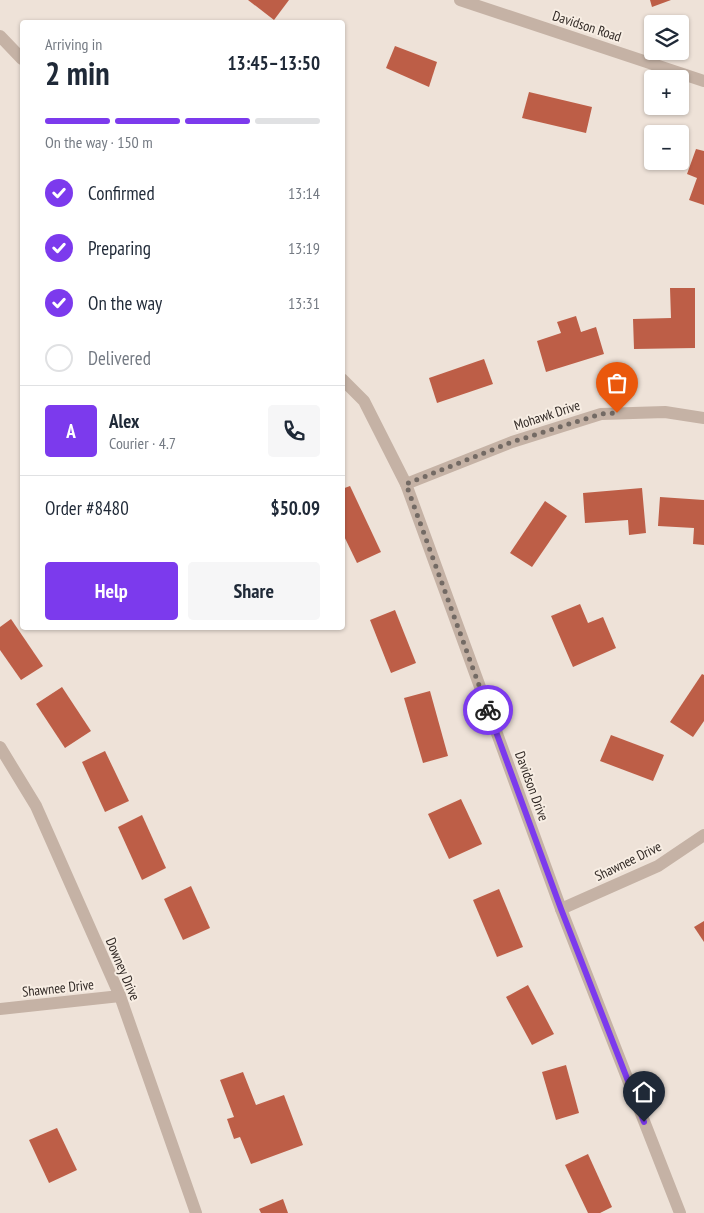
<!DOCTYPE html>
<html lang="en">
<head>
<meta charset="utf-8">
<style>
  body { margin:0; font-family:"PT Sans Narrow",sans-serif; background:#f6f6f7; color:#1f2937; height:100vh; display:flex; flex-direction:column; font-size:19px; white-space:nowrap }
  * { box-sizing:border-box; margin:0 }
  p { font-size:16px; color:#747a83 }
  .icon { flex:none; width:28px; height:28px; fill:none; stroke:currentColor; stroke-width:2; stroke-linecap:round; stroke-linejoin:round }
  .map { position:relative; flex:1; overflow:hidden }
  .panel { position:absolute; left:20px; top:20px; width:325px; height:610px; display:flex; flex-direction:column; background:#fff; border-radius:5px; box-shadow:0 1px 4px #0004 }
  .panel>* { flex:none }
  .tools { position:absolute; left:644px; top:15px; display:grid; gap:10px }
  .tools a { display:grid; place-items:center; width:45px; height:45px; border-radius:5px; background:#fff; box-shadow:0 1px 4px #0004; font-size:25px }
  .pin { position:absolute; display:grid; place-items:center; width:42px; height:42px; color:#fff; margin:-51px -21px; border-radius:50% 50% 50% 0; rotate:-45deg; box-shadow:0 0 5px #0007 }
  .pin .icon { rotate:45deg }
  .courier { position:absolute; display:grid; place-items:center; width:50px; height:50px; margin:-25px; border:4px solid #7c3aed; border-radius:50%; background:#fff; color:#222; box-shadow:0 1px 6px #0007 }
  .overview em { font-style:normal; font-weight:600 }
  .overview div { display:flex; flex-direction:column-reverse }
  .overview { display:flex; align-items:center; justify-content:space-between; height:85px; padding:0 25px }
  h1 { font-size:32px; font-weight:600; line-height:38px }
  .bar { display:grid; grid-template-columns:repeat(4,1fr); gap:8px 5px; align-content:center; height:60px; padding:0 25px }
  .bar i { height:6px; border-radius:4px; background:#e0e1e3 }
  .bar .active { background:#7c3aed }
  .bar p { grid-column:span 4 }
  .line { display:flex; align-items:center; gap:12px; padding:0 25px; border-top:1px solid #e0e1e3 }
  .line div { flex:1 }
  .round { display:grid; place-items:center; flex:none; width:52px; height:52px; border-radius:5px; background:#f6f6f7 }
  ol { padding:0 25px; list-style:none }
  li { display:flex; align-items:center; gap:15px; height:55px }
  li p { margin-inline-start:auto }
  li .icon { padding:5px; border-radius:50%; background:#7c3aed; color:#fff; stroke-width:4 }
  li:last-child { color:#747a83 }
  li i { width:28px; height:28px; border:2px solid #e0e1e3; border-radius:50% }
  .action { display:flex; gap:10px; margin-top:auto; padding:10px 25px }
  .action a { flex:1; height:58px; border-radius:5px; background:#7c3aed; color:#fff; font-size:20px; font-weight:600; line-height:58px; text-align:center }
  .action a+a { background:#f6f6f7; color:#1f2937 }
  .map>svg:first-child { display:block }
  .building { fill:#bd5e47 }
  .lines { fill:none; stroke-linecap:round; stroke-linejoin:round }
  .minor { stroke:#c5b2a5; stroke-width:12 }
  .done { stroke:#736a64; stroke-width:5; stroke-dasharray:0 9 }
  .route { stroke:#7c3aed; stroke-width:6 }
  .labels { text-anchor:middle; stroke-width:4; stroke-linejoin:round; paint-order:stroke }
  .street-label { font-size:14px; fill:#312925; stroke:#f7ede3 }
</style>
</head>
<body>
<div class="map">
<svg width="704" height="1213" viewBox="0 0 704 1213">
  <rect width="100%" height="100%" fill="#eee2d8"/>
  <g class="building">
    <polygon points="248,0 289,0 274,20"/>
    <polygon points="650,0 671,0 652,7"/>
    <polygon points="395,46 437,62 429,87 386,68"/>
    <polygon points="529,92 592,107 586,133 522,118"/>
    <polygon points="696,149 704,151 704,205 689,200 697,178 687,174"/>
    <polygon points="670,288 695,288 695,348 634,349 633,319 671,318"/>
    <polygon points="576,316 581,332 596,327 604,354 546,372 537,341 561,333 557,322"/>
    <polygon points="484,359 493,384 437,403 429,378"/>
    <polygon points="350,486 381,552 357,563 342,532 342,489"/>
    <polygon points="642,488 646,533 629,535 628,520 585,523 583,493"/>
    <polygon points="660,497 704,500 704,545 693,544 694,528 658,526"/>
    <polygon points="545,501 567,516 532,567 510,553"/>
    <polygon points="580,604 588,623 603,617 616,648 573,667 551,616"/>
    <polygon points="395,610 416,663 391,673 370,620"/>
    <polygon points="11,619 43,666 21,680 0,650 0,627"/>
    <polygon points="702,674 704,675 704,721 693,737 670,722"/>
    <polygon points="62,687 91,731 65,748 36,704"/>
    <polygon points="430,691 448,756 423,763 404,698"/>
    <polygon points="611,735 664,755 653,781 600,761"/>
    <polygon points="105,751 129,801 105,812 82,762"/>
    <polygon points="461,799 482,844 449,859 428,814"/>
    <polygon points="142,815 166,868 142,880 118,827"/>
    <polygon points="191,886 210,928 183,940 164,899"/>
    <polygon points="499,889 523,947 497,957 473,900"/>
    <polygon points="704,921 704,942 694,927"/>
    <polygon points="528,985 554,1034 532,1045 506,997"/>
    <polygon points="566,1065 579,1113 556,1120 542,1072"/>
    <polygon points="243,1072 256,1105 284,1095 303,1145 251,1164 240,1137 234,1139 227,1119 234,1117 220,1080"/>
    <polygon points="57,1128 77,1170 49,1183 29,1140"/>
    <polygon points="588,1154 612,1207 600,1213 588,1213 565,1165"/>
    <polygon points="283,1199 288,1213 261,1213 259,1209"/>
  </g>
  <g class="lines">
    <g class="minor">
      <polyline points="460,0 704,81"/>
      <polyline points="0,36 22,59"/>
      <polyline points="342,379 364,401 406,484 561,909 680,1213"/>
      <polyline points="406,484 512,442 601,414 665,412 704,418"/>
      <polyline points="0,747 36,806 120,996 196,1213"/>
      <polyline points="561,909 658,866 704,835"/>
      <polyline points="0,1009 120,996"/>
    </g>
  </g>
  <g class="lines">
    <polyline class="done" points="488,710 406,484 512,442 601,414 617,413"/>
    <polyline class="route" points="488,710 561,909 644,1122"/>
  </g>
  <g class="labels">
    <g class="street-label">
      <text transform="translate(587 26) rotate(18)" y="5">Davidson Road</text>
      <text transform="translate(547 415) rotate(-18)" y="5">Mohawk Drive</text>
      <text transform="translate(532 786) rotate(70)" y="5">Davidson Drive</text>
      <text transform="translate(628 861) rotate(-26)" y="5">Shawnee Drive</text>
      <text transform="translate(123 969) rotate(67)" y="5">Downey Drive</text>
      <text transform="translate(58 988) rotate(-6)" y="5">Shawnee Drive</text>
    </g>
  </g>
</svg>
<div class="tools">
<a><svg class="icon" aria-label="layers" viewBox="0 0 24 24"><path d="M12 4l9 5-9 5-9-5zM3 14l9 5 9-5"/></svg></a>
<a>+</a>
<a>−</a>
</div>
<div class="pin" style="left:617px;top:413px;background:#ea580c"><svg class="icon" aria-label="bag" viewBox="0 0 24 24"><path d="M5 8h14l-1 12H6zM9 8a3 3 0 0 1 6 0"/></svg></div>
<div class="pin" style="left:644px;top:1122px;background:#1f2937"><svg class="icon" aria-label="home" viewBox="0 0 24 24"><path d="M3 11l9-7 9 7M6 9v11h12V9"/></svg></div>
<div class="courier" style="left:488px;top:710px"><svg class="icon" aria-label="bike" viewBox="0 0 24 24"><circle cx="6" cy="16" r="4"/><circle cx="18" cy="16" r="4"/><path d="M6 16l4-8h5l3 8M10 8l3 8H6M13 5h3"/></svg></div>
<section class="panel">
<div class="overview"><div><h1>2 min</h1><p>Arriving in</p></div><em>13:45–13:50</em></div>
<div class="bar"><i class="active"></i><i class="active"></i><i class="active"></i><i></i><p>On the way · 150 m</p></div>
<ol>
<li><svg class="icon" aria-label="check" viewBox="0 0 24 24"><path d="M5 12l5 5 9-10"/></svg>Confirmed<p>13:14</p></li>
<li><svg class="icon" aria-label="check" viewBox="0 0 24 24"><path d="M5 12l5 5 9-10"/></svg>Preparing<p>13:19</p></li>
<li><svg class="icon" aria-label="check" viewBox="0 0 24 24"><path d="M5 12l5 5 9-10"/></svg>On the way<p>13:31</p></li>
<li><i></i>Delivered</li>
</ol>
<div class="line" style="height:90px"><b class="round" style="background:#7c3aed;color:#fff">A</b><div><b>Alex</b><p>Courier · 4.7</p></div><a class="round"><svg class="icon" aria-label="phone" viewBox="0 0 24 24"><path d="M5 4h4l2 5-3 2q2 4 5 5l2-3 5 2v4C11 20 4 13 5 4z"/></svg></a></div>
<div class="line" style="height:65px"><div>Order #8480</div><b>$50.09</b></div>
<div class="action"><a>Help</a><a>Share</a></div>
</section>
</div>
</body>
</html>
